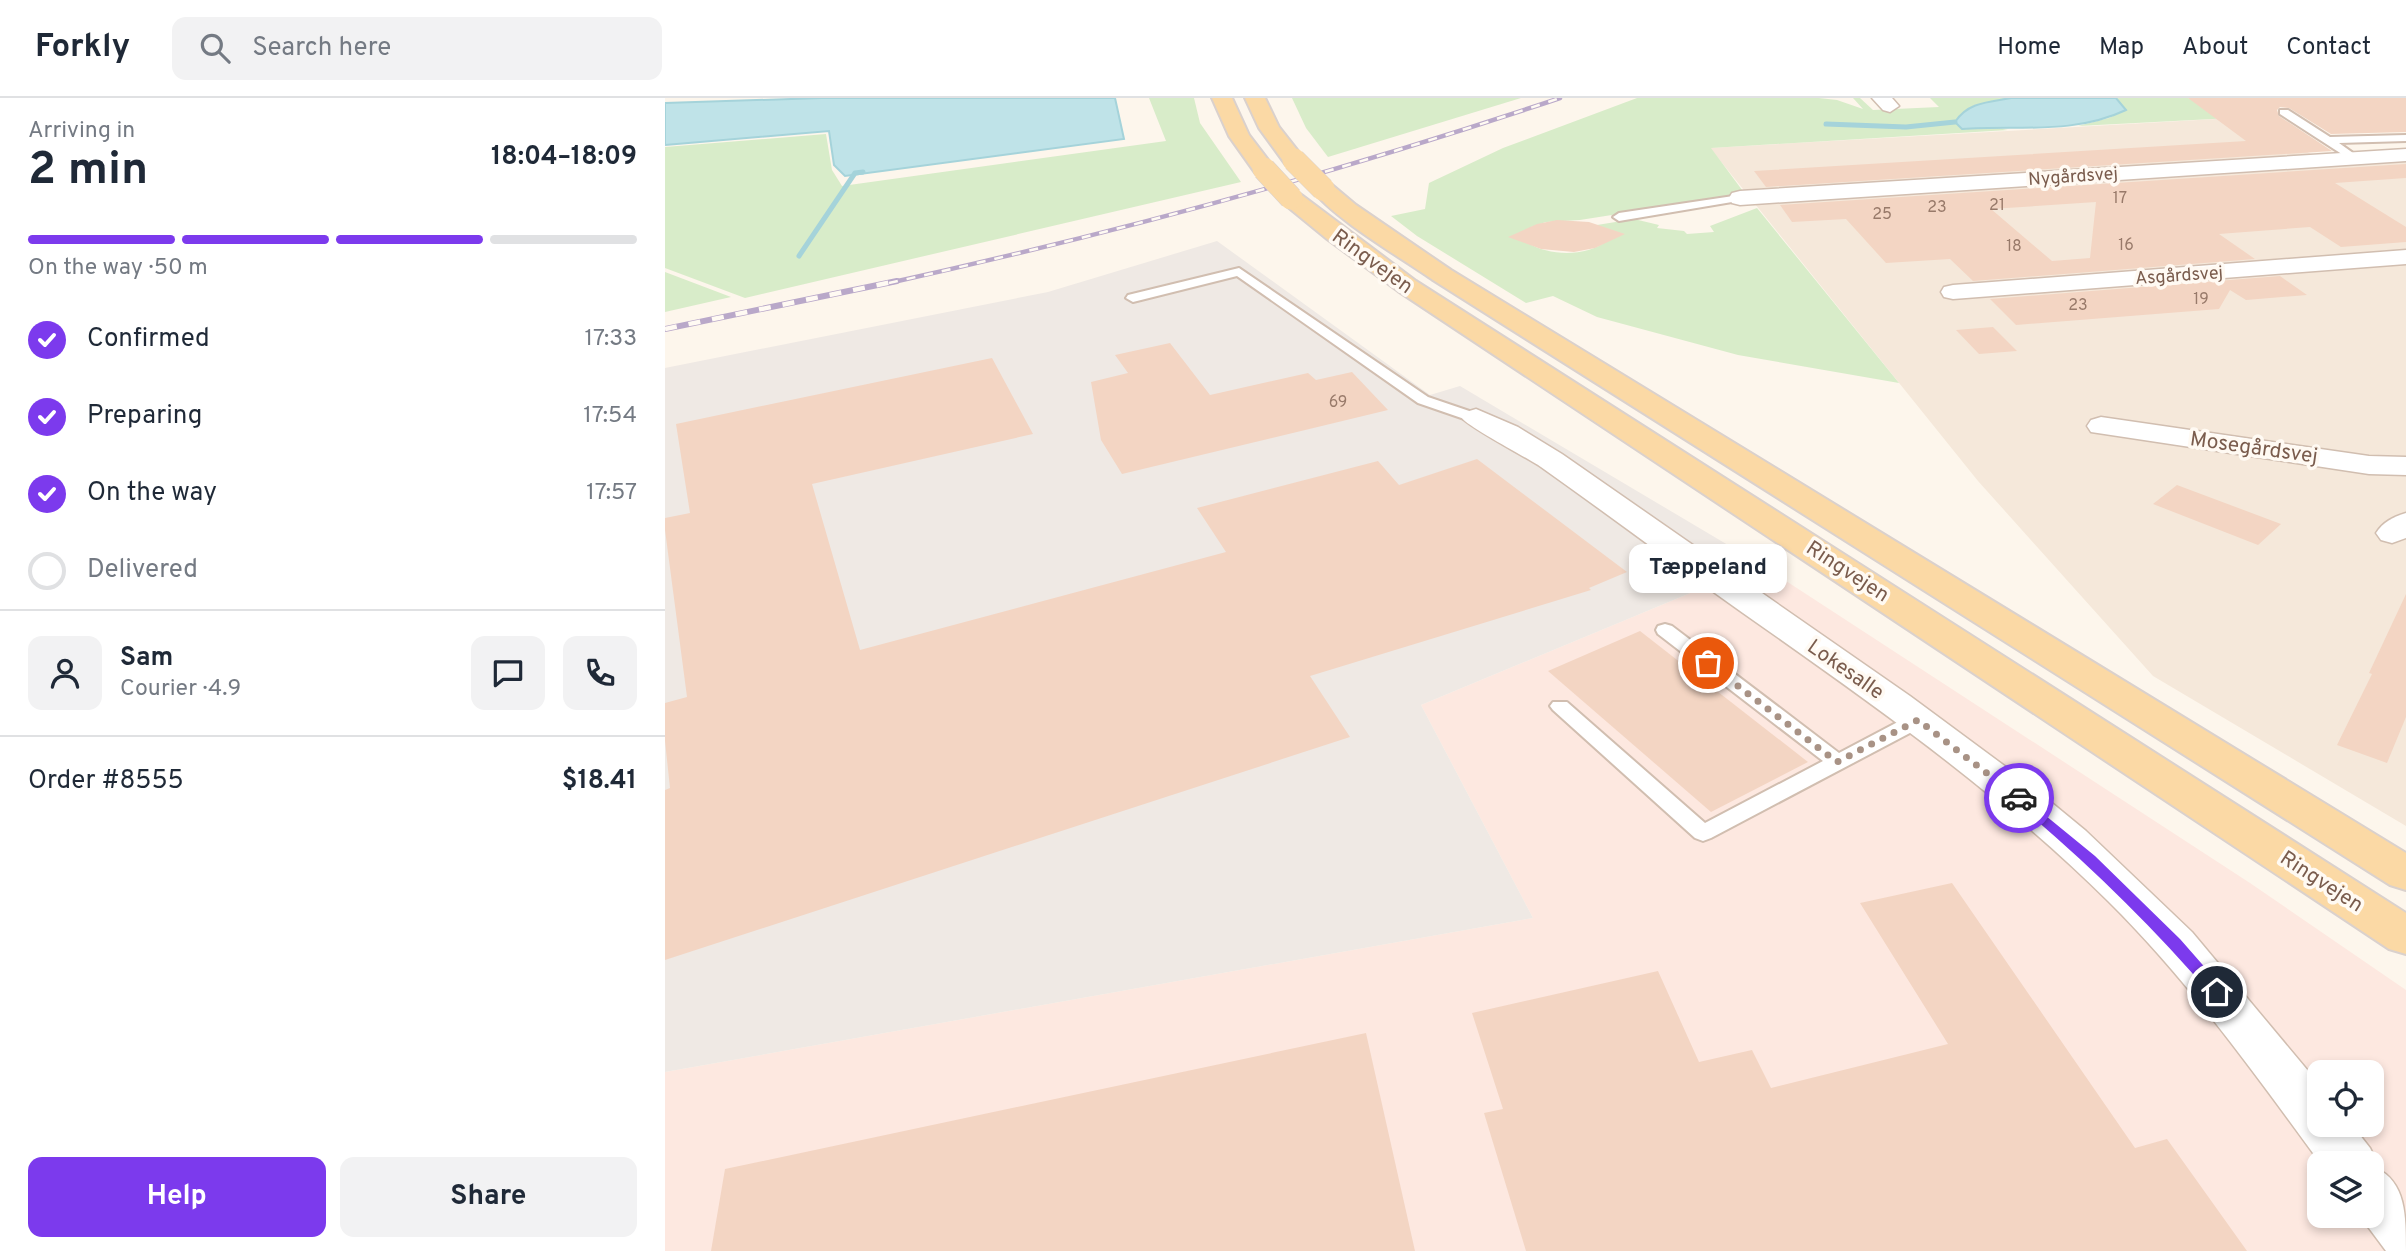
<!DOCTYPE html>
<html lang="en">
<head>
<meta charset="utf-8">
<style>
  body { margin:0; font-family:Overpass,sans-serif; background:#f2f2f3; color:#1f2937; height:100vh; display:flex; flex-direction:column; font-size:26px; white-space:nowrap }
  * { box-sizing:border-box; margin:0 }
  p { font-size:23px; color:#747a83 }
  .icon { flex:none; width:38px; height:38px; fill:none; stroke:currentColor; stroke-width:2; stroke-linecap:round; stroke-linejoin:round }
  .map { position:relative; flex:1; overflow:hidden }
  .side { display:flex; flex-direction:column; background:#fff; width:665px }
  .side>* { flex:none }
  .controls { position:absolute; left:1642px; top:962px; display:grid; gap:14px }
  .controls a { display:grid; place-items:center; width:77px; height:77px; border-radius:14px; background:#fff; box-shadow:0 4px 10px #0003; font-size:35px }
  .pin { position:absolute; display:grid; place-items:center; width:60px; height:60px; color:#fff; margin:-30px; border:4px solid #fff; border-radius:50%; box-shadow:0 2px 7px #0007 }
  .courier { position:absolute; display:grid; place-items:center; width:70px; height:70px; margin:-35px; border:5px solid #7c3aed; border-radius:50%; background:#fff; color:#222; box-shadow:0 2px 9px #0007 }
  .bubble { position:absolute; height:49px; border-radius:14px; background:#fff; box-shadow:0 4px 10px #0003; font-size:23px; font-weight:700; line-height:49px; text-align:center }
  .overview em { font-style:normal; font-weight:700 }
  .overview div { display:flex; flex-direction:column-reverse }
  .overview { display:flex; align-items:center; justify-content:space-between; height:119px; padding:0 28px }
  h1 { font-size:46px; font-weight:700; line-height:52px }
  .bar { display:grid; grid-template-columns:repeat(4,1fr); gap:10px 7px; align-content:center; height:84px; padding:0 28px }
  .bar i { height:9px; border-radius:5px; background:#e0e1e3 }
  .bar .on { background:#7c3aed }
  .bar p { grid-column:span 4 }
  .line { display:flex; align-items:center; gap:18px; padding:0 28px; border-top:2px solid #e0e1e3 }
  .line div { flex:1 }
  .round { display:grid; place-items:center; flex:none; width:74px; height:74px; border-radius:14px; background:#f2f2f3 }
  ol { padding:0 28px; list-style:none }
  li { display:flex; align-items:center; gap:21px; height:77px }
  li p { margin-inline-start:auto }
  li .icon { padding:7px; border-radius:50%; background:#7c3aed; color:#fff; stroke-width:4 }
  li:last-child { color:#747a83 }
  li i { width:38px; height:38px; border:4px solid #e0e1e3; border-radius:50% }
  .primary-button { display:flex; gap:14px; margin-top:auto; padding:14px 28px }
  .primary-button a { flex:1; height:80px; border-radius:14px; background:#7c3aed; color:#fff; font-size:28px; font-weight:700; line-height:80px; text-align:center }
  .primary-button a+a { background:#f2f2f3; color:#1f2937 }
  header { display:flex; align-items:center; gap:42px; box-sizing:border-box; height:98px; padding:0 35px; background:#fff; border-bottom:2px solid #e0e1e3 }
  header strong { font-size:33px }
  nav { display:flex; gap:38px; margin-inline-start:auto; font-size:24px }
  .search { width:490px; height:63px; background:#f2f2f3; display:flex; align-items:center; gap:18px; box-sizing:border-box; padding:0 24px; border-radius:14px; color:#747a83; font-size:26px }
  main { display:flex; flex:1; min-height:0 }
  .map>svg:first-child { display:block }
  .residential { fill:#f5e8da }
  .commercial { fill:#fde8e0; fill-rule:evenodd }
  .industrial { fill:#efe9e4 }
  .green { fill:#d8ecc9 }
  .water { fill:#bfe3e8; stroke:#a5d3da; stroke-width:2 }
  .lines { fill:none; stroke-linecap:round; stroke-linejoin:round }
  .stream { stroke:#a5d3da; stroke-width:5 }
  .building { fill:#f3d5c3; fill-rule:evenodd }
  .service-casing { stroke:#d1beb0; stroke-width:4 }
  .minor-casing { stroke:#d1beb0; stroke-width:3 }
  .primary-casing { stroke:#dad1cd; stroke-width:4 }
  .service { fill:#fff; fill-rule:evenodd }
  .minor { fill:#fff; fill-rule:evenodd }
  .primary { fill:#fbd9a5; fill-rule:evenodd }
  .rail-far1-casing { stroke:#b9a8c9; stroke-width:4.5 }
  .rail-casing { stroke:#b9a8c9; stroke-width:6 }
  .rail-far1 { stroke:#fffaf3; stroke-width:2.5; stroke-dasharray:9; stroke-linecap:butt }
  .rail { stroke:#fffaf3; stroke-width:4.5; stroke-dasharray:12; stroke-linecap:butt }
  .primary-bridge-casing { stroke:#dad1cd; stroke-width:24; stroke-linecap:butt }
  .primary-bridge { stroke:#fbd9a5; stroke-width:23 }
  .route { fill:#7c3aed }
  .done { stroke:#a89285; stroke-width:7; stroke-dasharray:0 12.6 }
  .labels { text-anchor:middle; stroke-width:7; stroke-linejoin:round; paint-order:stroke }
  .far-number-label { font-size:16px; fill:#987a6a }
  .far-street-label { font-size:18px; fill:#7a5c4d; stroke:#fffaf3 }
  .street-label { font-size:21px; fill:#7a5c4d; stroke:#fffaf3 }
</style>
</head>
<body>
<header>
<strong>Forkly</strong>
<div class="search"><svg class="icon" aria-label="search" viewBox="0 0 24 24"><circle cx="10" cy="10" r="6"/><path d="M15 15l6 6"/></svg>Search here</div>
<nav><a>Home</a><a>Map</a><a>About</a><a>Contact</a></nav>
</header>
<main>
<section class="side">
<div class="overview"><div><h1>2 min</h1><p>Arriving in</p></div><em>18:04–18:09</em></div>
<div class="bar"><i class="on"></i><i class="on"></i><i class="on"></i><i></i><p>On the way · 50 m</p></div>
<ol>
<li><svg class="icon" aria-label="check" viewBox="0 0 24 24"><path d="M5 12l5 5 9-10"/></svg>Confirmed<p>17:33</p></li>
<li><svg class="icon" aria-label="check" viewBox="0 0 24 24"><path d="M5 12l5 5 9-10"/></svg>Preparing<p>17:54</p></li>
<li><svg class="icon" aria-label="check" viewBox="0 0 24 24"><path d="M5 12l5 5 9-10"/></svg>On the way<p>17:57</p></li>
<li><i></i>Delivered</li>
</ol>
<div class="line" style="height:126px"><a class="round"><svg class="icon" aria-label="person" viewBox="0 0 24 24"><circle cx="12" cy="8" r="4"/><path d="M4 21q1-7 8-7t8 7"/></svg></a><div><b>Sam</b><p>Courier · 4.9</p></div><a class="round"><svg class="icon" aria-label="chat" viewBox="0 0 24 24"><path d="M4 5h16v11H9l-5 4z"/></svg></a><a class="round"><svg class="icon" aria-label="phone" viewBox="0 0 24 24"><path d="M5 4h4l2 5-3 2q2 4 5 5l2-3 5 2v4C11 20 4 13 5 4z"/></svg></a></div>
<div class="line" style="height:91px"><div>Order #8555</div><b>$18.41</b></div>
<div class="primary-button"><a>Help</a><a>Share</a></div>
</section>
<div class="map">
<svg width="1741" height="1153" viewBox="0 0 1741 1153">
  <rect width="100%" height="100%" fill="#fdf6ec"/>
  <polygon class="residential" points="1586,19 1662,66 1741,61 1741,728 1488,578 1313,383 1045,50"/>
  <path class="commercial" d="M1095 466 1585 785 1741 892V1153H0V974L868 820 756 607ZM1654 975H1706V1027H1654ZM1654 1066H1706V1118H1654Z"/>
  <polygon class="industrial" points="552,143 765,297 795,288 1095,466 756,607 868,820 0,974 0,270 383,194"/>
  <g class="green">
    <polygon points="484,0 529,0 535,25 576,84 80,200 0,170 0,49 161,36 167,72 177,88 501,43"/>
    <polygon points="627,0 856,0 663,59 641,30"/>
    <path d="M972 0H1154L1172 2 1198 11 1188 0H1195L1208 12 1274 9 1265 0H1346L1309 7 1298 31 1327 29 1343 32 1046 50 1080 96 915 122 881 124 866 129 863 145C884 158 921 159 942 143L932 127 969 121 994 127 992 130 1019 133 1022 136 1049 134 1045 128 1092 110 1234 285 1073 257 932 219 888 198 861 205 752 138 726 118 760 111 764 85 838 50Z"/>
    <polygon points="1451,0 1523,0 1586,19 1413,28 1444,20 1460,12"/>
    <polygon points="0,174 66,199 0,214"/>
  </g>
  <g class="water">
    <polygon points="157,0 450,0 459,41 180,78 169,67 164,33 0,47 0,5"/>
    <path d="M1346 0H1451L1461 12C1408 37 1353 27 1297 31L1290 24C1303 4 1324 4 1346 0Z"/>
  </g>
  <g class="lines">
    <g class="stream">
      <polyline points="1161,26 1241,29 1290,24"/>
      <polyline points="134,158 190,75 198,74"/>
    </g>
  </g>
  <g class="building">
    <polygon points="1523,0 1741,0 1741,34 1666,36 1624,10 1615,9 1612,12 1614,18 1667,53 1101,89 1089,73 1581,43"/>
    <path d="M1741 66V80L1670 85 1741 129V144L1676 149 1645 129 1554 136 1590 161 1308 183 1285 161 1221 165 1181 121 1127 124 1115 107ZM1431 104 1425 160 1387 163 1326 111Z"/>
    <polygon points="892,122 924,124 960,136 930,150 909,154 876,151 843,139 872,126"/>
    <polygon points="1615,178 1642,197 1581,202 1565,192 1554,211 1351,227 1325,201"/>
    <polygon points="1328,229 1352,253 1314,256 1291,232"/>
    <polygon points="505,245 545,297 643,275 651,282 687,274 723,312 457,376 436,342 426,284 463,275 450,257"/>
    <polygon points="327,260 368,336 147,386 195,552 561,454 532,410 713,363 734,387 812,361 962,474 924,490 926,492 645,578 685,639 0,862 0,692 5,690 0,643 0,605 22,599 0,432 0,420 25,415 11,326"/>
    <polygon points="1512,387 1616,426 1593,447 1488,406"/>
    <polygon points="1741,496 1741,619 1722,665 1672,647 1707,576 1704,575"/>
    <polygon points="975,533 1143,664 1046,714 883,573"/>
    <polygon points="1287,785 1470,1050 1502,1041 1582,1153 861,1153 819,1015 838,1011 807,915 993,873 1034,964 1087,952 1106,990 1283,946 1195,805"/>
    <polygon points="701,935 750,1153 46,1153 60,1071"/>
  </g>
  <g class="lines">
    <defs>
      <g id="service">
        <polygon points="1615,12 1623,12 1665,39 1741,37 1741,43 1674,45 1695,60 1686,62 1615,16"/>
        <polygon points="1075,97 1081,100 1079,102 954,123 948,119 954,115"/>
        <polygon points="574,170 763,299 816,317 819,320 811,325 753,305 572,178 468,204 461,200 463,197"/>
        <polygon points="1000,526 1007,528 1174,655 1246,617 1260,617 1263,622 1260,627 1046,740 1038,743 1030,740 888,612 885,608 888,604 902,604 1040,725 1158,663 993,536 991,532 993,528"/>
      </g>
      <g id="minor">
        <polygon points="1207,0 1227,0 1234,8 1225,14 1218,12"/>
        <polygon points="1741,51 1741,63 1075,107 1067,105 1064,100 1067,95 1075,93"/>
        <polygon points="1741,152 1741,166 1288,201 1279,199 1276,194 1279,189 1288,187"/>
        <path d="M811 311 853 329 897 356 1245 598 1364 686 1421 733 1527 834 1654 986V1027H1687L1705 1050 1713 1066 1711 1070C1741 1084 1741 1118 1741 1153H1721L1695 1118H1706V1066H1656C1590 976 1523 882 1443 803 1333 694 1205 604 1078 515 1010 467 944 417 876 369 861 359 803 329 797 320L801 314Z"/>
        <polygon points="1436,319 1704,358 1741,359 1741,377 1704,376 1426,334 1422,328 1426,322"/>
        <path d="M1741 415V440L1727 445 1716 442 1711 435C1718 424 1728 419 1741 415Z"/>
      </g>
      <g id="primary">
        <polygon points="547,0 567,0 584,37 610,71 607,76 591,76 564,38"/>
        <polygon points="580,0 600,0 614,29 640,62 637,67 621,67 594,30"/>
        <path d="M658 84 666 86 691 107 786 172 1741 755V792L1725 787 768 182C738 161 666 119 647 91L650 86Z"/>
        <polygon points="626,93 634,95 751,183 1741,815 1741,856 1724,851 733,193 662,141 618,105 615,100 618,95"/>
      </g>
    </defs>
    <use href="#service" class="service-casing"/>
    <use href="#minor" class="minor-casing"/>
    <use href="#primary" class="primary-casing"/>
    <use href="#service" class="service"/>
    <use href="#minor" class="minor"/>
    <use href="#primary" class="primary"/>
    <defs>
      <path id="rail-far1" d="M224 185C451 135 675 74 895 0"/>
      <polyline id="rail" points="0,231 232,183"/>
    </defs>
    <use href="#rail-far1" class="rail-far1-casing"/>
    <use href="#rail" class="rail-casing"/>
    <use href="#rail-far1" class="rail-far1"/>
    <use href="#rail" class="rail"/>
    <defs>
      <g id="primary-bridge">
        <polyline points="629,62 658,91"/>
        <polyline points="599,71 626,100"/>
      </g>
    </defs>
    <use href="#primary-bridge" class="primary-bridge-casing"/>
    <use href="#primary-bridge" class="primary-bridge"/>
  </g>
  <path class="route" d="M1354 696 1430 758 1515 841 1558 890 1560 894 1558 898H1547C1487 827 1421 764 1350 704L1348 700Z"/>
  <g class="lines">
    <polyline class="done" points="1043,565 1172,664 1253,622 1354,700"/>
  </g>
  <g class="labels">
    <g class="far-number-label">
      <text x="1455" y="105">17</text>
      <text x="1332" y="112">21</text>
      <text x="1272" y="114">23</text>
      <text x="1217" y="121">25</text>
      <text x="1461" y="152">16</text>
      <text x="1349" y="153">18</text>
      <text x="1536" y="206">19</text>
      <text x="1413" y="212">23</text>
      <text x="673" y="309">69</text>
    </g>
    <g class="far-street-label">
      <text transform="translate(1408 78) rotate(-4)" y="6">Nygårdsvej</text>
      <text transform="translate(1514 177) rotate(-4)" y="6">Asgårdsvej</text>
    </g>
    <g class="street-label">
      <text transform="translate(708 163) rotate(36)" y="7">Ringvejen</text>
      <text transform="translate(1589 349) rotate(8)" y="7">Mosegårdsvej</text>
      <text transform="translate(1183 473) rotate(33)" y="7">Ringvejen</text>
      <text transform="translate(1181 571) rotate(35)" y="7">Lokesalle</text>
      <text transform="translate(1657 783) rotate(33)" y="7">Ringvejen</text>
    </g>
  </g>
</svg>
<div class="controls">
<a><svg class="icon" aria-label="locate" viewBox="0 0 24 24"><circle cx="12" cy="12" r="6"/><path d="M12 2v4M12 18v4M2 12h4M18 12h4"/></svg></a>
<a><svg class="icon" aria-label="layers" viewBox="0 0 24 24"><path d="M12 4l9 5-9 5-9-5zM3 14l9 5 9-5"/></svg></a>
</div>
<div class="pin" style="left:1043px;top:565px;background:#ea580c"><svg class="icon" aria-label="bag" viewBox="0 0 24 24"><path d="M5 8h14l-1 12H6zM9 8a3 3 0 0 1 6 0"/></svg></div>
<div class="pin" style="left:1552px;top:894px;background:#1f2937"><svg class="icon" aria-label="home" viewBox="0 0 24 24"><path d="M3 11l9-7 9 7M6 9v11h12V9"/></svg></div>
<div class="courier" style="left:1354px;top:700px"><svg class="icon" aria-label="car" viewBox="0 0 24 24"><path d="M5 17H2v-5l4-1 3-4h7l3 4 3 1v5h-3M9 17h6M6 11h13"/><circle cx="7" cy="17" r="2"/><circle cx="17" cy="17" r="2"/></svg></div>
<div class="bubble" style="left:964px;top:446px;width:158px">Tæppeland</div>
</div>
</main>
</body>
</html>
